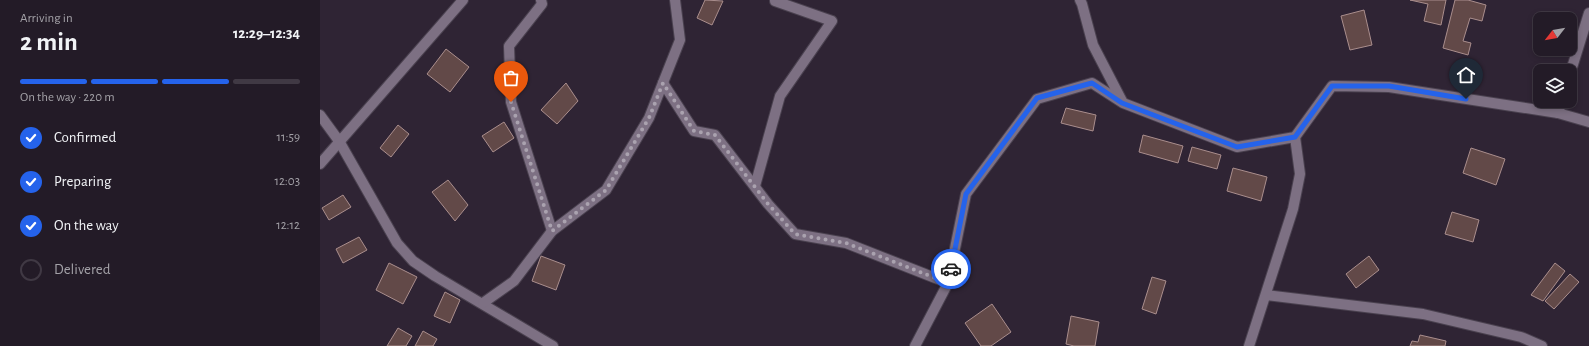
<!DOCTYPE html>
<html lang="en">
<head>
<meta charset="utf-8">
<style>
  body { margin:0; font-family:"Alegreya Sans",sans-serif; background:#2b242f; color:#f1f3f6; height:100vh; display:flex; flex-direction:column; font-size:15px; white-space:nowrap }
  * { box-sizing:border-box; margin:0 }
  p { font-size:13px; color:#a3a1a7 }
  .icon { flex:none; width:22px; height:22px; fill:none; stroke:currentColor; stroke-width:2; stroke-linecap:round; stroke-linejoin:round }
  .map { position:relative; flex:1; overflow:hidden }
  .details { display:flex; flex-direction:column; background:#231b27; width:320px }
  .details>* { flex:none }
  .needle { width:26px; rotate:239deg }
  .tools { position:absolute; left:1213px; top:12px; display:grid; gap:8px }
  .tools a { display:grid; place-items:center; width:44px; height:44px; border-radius:8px; background:#231b27; box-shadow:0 2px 6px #0003,0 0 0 1px #403944; font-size:20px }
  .pin { position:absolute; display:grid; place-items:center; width:34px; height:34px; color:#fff; margin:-41px -17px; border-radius:50% 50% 50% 0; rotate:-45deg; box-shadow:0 0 4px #0007 }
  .pin .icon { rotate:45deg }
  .courier { position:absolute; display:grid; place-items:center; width:40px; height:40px; margin:-20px; border:3px solid #2563eb; border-radius:50%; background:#fff; color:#222; box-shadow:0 1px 5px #0007 }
  .head em { font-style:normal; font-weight:700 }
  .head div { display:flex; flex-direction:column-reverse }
  .head { display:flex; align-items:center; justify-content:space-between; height:68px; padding:0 20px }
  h1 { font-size:26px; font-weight:700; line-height:30px }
  .bar { display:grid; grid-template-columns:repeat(4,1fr); gap:6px 4px; align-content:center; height:48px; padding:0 20px }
  .bar i { height:5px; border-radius:3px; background:#403944 }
  .bar .active { background:#2563eb }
  .bar p { grid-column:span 4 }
  ol { padding:0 20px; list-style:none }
  li { display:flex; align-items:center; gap:12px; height:44px }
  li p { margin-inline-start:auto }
  li .icon { padding:4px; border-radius:50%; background:#2563eb; color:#fff; stroke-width:4 }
  li:last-child { color:#a3a1a7 }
  li i { width:22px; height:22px; border:2px solid #403944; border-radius:50% }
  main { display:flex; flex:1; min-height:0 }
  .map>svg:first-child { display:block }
  .building { fill:#624948; stroke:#aa8e8d }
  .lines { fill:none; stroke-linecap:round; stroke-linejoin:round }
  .street-casing { stroke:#4a414f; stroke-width:12 }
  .street { stroke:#7d7083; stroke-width:10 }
  .done { stroke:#aaa2af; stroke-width:4; stroke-dasharray:0 7.2 }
  .route { stroke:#2563eb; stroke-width:5 }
</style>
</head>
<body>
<main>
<section class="details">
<div class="head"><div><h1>2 min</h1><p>Arriving in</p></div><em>12:29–12:34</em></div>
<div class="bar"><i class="active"></i><i class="active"></i><i class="active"></i><i></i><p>On the way · 220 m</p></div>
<ol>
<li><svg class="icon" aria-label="check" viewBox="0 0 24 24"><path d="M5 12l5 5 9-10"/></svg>Confirmed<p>11:59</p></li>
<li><svg class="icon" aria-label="check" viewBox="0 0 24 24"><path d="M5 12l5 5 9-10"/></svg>Preparing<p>12:03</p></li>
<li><svg class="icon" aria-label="check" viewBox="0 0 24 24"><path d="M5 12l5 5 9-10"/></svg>On the way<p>12:12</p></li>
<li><i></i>Delivered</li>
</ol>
</section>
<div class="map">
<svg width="1269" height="346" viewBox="0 0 1269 346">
  <rect width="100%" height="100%" fill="#2f2434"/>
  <g class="building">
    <polygon points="385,0 403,1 392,25 377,18"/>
    <polygon points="1090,0 1126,0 1121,25 1104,21 1108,4"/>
    <polygon points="1135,0 1148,0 1166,5 1162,21 1150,18 1143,41 1151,43 1148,55 1123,48"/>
    <polygon points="1044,10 1052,45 1030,50 1021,16"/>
    <polygon points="126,49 149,67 130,92 107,74"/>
    <polygon points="246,83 258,101 237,124 221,110"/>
    <polygon points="746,108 776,115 773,131 741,123"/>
    <polygon points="184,122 194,138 173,152 162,136"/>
    <polygon points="78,125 89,134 71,157 60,148"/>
    <polygon points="823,135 863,146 858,163 819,152"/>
    <polygon points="872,147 901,155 897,169 868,161"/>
    <polygon points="1151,148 1185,159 1176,185 1143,173"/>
    <polygon points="913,168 947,177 941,201 907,191"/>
    <polygon points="128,180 148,205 135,221 112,192"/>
    <polygon points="23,195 31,207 9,220 2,208"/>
    <polygon points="1132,212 1159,220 1153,242 1125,234"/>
    <polygon points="39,237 47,250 23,263 16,249"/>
    <polygon points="221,256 245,265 236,290 212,281"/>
    <polygon points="1049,256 1059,270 1036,288 1026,274"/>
    <polygon points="69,263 97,277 83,304 56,290"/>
    <polygon points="1235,263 1245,271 1223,301 1211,295"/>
    <polygon points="1250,274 1259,282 1234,309 1225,301"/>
    <polygon points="832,277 846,281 836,314 822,309"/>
    <polygon points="125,292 140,300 130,323 114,316"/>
    <polygon points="672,304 691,332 671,346 661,346 645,323"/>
    <polygon points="751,316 779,322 775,346 754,346 746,344"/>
    <polygon points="78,328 92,336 86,346 67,346"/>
    <polygon points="103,331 117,339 113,346 95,346"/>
    <polygon points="1100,335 1126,341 1125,346 1090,346 1092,341 1098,342"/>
  </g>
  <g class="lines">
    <defs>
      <g id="street">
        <polyline points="221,0 222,4 189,46 191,102 232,231"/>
        <polyline points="760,0 762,4 773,45 802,101"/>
        <polyline points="1250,74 1269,13"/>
        <polyline points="343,83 374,131 395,135 448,204 475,234 526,243 628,283"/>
        <polyline points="1238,113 1242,101"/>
        <polyline points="0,115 19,141 77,243 93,261 115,276 233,346"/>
        <polyline points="0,164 143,0"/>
        <polyline points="435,186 460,96 512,21 455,1 455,0"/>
        <polyline points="946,295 1103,314 1201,337 1222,346"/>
        <polyline points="163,303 194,281 232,231 286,190 329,118 360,40 355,0"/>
        <polyline points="595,346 628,283 646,194 717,99 772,83 803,103 917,147 975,137 1012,86 1069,87 1238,113 1269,122"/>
        <polyline points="929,346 973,209 980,174 975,137"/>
      </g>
    </defs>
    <use href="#street" class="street-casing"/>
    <use href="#street" class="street"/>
  </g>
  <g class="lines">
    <polyline class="done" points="191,102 232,231 286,190 329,118 343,83 374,131 395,135 448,204 475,234 526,243 628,283 631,269"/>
    <polyline class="route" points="631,269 646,194 717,98 772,83 802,103 917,147 975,137 1012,86 1069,86 1146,99"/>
  </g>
</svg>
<div class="tools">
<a><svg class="needle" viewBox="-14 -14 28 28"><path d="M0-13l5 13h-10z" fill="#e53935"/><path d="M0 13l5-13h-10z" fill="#a3a1a7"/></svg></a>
<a><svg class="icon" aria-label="layers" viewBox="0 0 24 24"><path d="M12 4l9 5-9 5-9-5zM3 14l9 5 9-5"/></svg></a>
</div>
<div class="pin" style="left:191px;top:102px;background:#ea580c"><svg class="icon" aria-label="bag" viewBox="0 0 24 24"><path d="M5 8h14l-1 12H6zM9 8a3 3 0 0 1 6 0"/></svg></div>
<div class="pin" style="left:1146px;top:99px;background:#1f2937"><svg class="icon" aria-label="home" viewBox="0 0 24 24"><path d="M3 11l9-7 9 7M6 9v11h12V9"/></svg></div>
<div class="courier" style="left:631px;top:269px"><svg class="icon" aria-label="car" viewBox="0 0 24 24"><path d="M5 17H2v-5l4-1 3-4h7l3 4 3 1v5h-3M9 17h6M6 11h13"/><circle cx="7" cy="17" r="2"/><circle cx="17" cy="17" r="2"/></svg></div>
</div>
</main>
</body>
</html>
